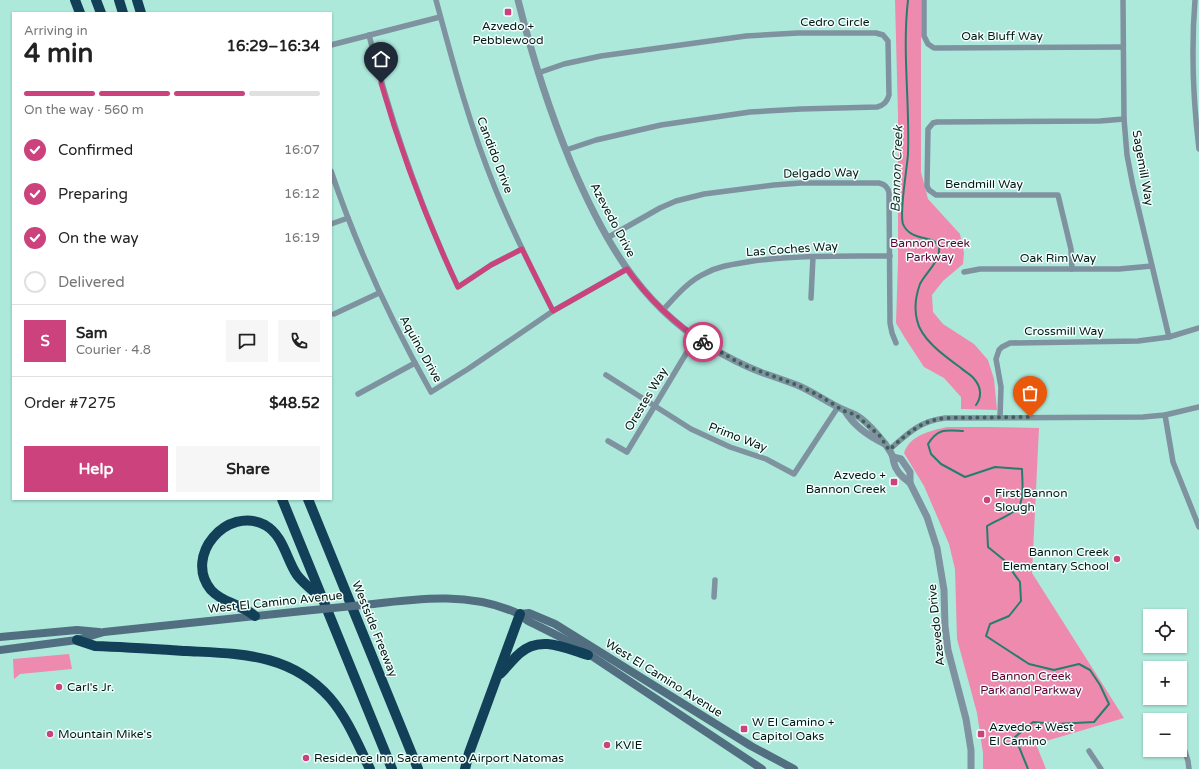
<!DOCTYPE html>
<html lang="en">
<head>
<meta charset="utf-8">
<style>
  body { margin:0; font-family:"Varela Round",sans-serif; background:#f6f6f6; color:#222; height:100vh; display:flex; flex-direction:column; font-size:15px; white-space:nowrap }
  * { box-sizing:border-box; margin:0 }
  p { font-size:13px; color:#767676 }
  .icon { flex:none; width:22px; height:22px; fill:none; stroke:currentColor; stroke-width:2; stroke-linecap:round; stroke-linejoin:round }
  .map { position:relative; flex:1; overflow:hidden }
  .sheet { position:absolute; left:12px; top:12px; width:320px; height:488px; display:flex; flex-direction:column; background:#fff; border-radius:0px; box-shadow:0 1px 3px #0004 }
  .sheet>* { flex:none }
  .controls { position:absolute; left:1143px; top:609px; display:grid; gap:8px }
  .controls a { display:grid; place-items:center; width:44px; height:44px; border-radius:0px; background:#fff; box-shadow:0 1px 3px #0004; font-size:20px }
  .pin { position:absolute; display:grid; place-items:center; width:34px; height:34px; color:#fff; margin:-41px -17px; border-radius:50% 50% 50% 0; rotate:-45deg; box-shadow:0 0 4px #0007 }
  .pin .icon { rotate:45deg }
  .courier { position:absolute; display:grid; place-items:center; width:40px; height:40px; margin:-20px; border:3px solid #cb427d; border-radius:50%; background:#fff; color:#222; box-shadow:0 1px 5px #0007 }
  .summary em { font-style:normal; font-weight:700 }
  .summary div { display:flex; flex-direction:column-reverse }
  .summary { display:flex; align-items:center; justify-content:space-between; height:68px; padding:0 12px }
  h1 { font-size:26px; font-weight:700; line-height:30px }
  .bar { display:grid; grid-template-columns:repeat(4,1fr); gap:6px 4px; align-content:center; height:48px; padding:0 12px }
  .bar i { height:5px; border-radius:3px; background:#e0e0e0 }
  .bar .on { background:#cb427d }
  .bar p { grid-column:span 4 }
  .line { display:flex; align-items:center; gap:10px; padding:0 12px; border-top:1px solid #e0e0e0 }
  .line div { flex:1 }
  .round { display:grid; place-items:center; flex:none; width:42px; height:42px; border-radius:0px; background:#f6f6f6 }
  ol { padding:0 12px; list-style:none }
  li { display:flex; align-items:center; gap:12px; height:44px }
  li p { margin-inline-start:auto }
  li .icon { padding:4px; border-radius:50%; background:#cb427d; color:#fff; stroke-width:4 }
  li:last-child { color:#767676 }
  li i { width:22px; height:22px; border:2px solid #e0e0e0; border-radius:50% }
  .action { display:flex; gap:8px; margin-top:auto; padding:8px 12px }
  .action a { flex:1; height:46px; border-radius:0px; background:#cb427d; color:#fff; font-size:16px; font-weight:700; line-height:46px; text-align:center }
  .action a+a { background:#f6f6f6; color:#222 }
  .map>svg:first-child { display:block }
  .green { fill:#ee8aad }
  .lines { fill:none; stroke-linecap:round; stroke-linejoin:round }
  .stream { stroke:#247e6e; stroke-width:2 }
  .minor { stroke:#7f929f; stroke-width:5.5 }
  .tertiary { stroke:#7f929f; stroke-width:7 }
  .secondary { stroke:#526e81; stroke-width:8 }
  .motorway { stroke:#134059; stroke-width:10 }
  .secondary-bridge { stroke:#526e81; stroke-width:8 }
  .done { stroke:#3d625a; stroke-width:4; stroke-dasharray:0 7.2 }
  .route { stroke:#cb427d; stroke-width:5 }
  .poi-dot { fill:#cb427d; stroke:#f3fffc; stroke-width:1.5 }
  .labels { text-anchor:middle; stroke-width:3; stroke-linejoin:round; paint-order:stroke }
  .street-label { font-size:12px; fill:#021915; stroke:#f3fffc }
  .poi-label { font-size:12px; fill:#021915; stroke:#f3fffc; text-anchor:start }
  .park-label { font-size:12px; fill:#640134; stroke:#f3fffc }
  .water-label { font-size:13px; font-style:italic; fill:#18322c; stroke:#f3fffc }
</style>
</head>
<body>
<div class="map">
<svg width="1199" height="769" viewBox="0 0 1199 769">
  <rect width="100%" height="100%" fill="#ace9db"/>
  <g class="green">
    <polygon points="895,0 921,0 921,172 928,199 960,234 964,253 963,264 943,281 932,295 933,312 943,324 974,344 988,360 994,379 997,410 961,409 961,397 944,378 924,367 905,338 896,323 898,261 898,115"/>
    <path d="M947 427H989L1039 428 1032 573 1124 718 1036 744 1046 769H983V753L977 713 957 639 955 569 949 544 924 486 904 453C910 435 930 431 947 427Z"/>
    <polygon points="69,654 72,669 20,674 14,679 13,659"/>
  </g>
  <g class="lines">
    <g class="stream">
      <path d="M908 0C902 52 910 103 908 154 907 170 899 212 903 224 910 242 936 235 939 247 941 261 925 273 920 284 916 295 914 308 917 320 921 340 946 357 961 368 965 372 972 375 975 380 981 387 982 397 976 405"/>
      <path d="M963 431C946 430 938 428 928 444L931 454 941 464 965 477 995 467 1022 469C1022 479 1025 501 1017 509 1009 516 997 520 987 526L988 547 1004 560 1020 582 1021 601 1009 616 990 624 986 636 1029 664 1054 670 1079 664 1090 670 1100 685 1109 704 1094 722 1056 724 1033 722 1015 737 1028 769"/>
    </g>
    <g class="minor">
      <path d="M436 0C453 63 470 127 495 188 512 230 532 270 553 311"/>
      <polyline points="924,0 924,36 928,44 934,48 1123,47"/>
      <polyline points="1123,0 1124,119 1127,155 1133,186 1169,337"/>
      <path d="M1195 0C1191 50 1193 99 1199 149"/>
      <path d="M369 35C391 122 420 206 458 287L491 265 522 249"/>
      <polyline points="331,45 440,17"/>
      <path d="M538 73 564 64 601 56 746 36 798 33H876L883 35 888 41 889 95C887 102 884 105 877 107L801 109 750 112 661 125 596 140 566 150"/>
      <path d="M331 171C357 248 391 321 431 392L468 369 553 311 627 269"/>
      <polyline points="331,224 348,218"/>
      <path d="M607 238 660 208 676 201 704 194 774 185 801 183H879C884 184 888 187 889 193L890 323 892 333 896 343"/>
      <polyline points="1072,269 1071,249 1058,195 936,195 929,190 927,186 928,129 933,123 937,122 1100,121 1124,119"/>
      <polyline points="964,272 980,269 1119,269 1152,266"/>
      <polyline points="811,298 813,257"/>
      <path d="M663 310C676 296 688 281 706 273 721 265 737 264 753 261 799 255 844 256 890 256"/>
      <polyline points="334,314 379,293"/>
      <polyline points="606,375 691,429 730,447 766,459 794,474 838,407"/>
      <polyline points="358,394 415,363"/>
      <polyline points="1165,415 1173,462 1199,527"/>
      <polyline points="1000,417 1001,387 996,359 999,350 1002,347 1010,343 1138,341 1169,337 1199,328"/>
      <polyline points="608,441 627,452 696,337"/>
      <path d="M889 450C908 433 920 421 945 418L1143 417 1165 415 1199 407"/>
      <polyline points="714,597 715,580"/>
      <polyline points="1183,745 1188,761 1189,769"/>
      <polyline points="1089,751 1101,769"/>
    </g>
    <g class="tertiary">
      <path d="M518 0C532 56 549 110 571 163 602 236 638 302 707 345 725 356 744 366 763 373 775 377 786 381 797 385 814 392 828 403 844 410 848 412 853 413 856 415 867 421 888 445 893 457 893 458 893 461 894 463 896 472 903 478 910 483"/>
      <path d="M845 411C854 426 868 436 885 444"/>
      <polyline points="893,457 901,459 910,472 910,483 927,517 937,548 944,590 945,626 948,650 966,719 971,750 971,769"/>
    </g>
    <g class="secondary">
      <path d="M373 604C421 598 473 592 519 614 522 615 525 619 528 621 544 629 559 636 575 645L762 769"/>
      <polyline points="520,614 529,613 555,624 751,746 794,769"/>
      <polyline points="0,637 77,630 99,632"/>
      <polyline points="0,650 77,640 104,632 303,611"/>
    </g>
    <g class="motorway">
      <polyline points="75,0 80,13"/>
      <polyline points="96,0 101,13"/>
      <polyline points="119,0 123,13"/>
      <polyline points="137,0 141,13"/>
      <polyline points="282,499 392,769"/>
      <polyline points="308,499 418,769"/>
      <path d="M255 616C251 613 247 610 242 608 231 602 220 600 211 590 183 556 227 505 265 525 284 536 286 559 297 575 303 583 312 590 319 596"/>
      <path d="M77 640 95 646C125 647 155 649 186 651 241 654 290 653 330 698 348 719 358 745 370 769"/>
      <path d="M500 674C507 667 513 659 520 653 540 635 565 648 588 655"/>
      <polyline points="465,769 469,753 520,614"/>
    </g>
    <polyline class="secondary-bridge" points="303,611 373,604"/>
  </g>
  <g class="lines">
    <path class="done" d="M703 342 743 365 797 385 820 396 844 411 856 415 880 436 889 450C907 434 920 421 945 418L1030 417"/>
    <path class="route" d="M381 83C401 153 427 221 458 287L491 265 522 249 553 311 627 269C648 298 674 323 703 342"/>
  </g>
  <g class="poi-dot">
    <rect x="504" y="8" width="8" height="8" rx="2"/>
    <rect x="890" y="478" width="8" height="8" rx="2"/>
    <circle cx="987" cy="500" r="4"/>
    <circle cx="1117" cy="559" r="4"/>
    <circle cx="59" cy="687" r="4"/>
    <rect x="740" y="725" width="8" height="8" rx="2"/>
    <circle cx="50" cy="734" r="4"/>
    <rect x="977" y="730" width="8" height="8" rx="2"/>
    <circle cx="607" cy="745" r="4"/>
    <circle cx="306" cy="758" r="4"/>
  </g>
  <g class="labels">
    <g class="street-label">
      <text x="835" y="26">Cedro Circle</text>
      <text x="1002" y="40">Oak Bluff Way</text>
      <text transform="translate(495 155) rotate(69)" y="4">Candido Drive</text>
      <text transform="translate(1143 168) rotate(80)" y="4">Sagemill Way</text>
      <text transform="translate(821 173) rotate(-1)" y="4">Delgado Way</text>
      <text x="984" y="188">Bendmill Way</text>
      <text transform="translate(613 220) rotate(62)" y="4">Azevedo Drive</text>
      <text transform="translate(792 249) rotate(-4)" y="4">Las Coches Way</text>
      <text x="1058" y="262">Oak Rim Way</text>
      <text x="1064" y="335">Crossmill Way</text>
      <text transform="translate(421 349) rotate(61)" y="4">Aquino Drive</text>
      <text transform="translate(646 399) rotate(-59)" y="4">Orestes Way</text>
      <text transform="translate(738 437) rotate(21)" y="4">Primo Way</text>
      <text transform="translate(275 602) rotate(-6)" y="4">West El Camino Avenue</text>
      <text transform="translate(936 625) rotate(-96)" y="4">Azevedo Drive</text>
      <text transform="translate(375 629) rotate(68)" y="4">Westside Freeway</text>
      <text transform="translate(664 678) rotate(32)" y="4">West El Camino Avenue</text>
    </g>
    <g class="poi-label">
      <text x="508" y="30" text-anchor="middle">Azvedo +<tspan x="508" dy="14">Pebblewood</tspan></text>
      <text x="886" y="479" text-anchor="end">Azvedo +<tspan x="886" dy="14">Bannon Creek</tspan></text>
      <text x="995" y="497">First Bannon<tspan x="995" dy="14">Slough</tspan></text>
      <text x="1109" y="556" text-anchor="end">Bannon Creek<tspan x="1109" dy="14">Elementary School</tspan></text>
      <text x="67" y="691">Carl's Jr.</text>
      <text x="752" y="726">W El Camino +<tspan x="752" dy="14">Capitol Oaks</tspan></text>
      <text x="989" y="731">Azvedo + West<tspan x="989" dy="14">El Camino</tspan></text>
      <text x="58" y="738">Mountain Mike's</text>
      <text x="615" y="749">KVIE</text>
      <text x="314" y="762">Residence Inn Sacramento Airport Natomas</text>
    </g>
    <g class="park-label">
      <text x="930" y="247">Bannon Creek<tspan x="930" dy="14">Parkway</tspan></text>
      <text x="1031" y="680">Bannon Creek<tspan x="1031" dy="14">Park and Parkway</tspan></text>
    </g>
    <g class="water-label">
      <text transform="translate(896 169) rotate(-88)" y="5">Bannon Creek</text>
    </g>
  </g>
</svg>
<div class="controls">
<a><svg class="icon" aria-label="locate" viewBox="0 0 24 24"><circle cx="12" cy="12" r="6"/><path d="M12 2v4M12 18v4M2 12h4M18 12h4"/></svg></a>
<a>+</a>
<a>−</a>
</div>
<div class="pin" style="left:1030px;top:417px;background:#ea580c"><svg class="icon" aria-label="bag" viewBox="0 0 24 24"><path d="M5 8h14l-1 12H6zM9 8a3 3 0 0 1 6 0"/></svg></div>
<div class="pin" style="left:381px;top:83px;background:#1f2937"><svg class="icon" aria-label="home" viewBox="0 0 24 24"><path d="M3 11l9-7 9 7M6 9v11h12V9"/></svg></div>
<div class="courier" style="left:703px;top:342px"><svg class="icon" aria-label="bike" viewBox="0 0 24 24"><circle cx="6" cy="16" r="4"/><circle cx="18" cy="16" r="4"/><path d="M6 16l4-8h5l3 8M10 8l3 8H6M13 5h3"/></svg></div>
<section class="sheet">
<div class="summary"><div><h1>4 min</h1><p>Arriving in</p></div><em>16:29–16:34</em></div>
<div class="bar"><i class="on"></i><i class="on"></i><i class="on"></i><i></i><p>On the way · 560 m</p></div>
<ol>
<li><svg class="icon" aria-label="check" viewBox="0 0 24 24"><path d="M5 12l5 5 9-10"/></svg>Confirmed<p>16:07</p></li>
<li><svg class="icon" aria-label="check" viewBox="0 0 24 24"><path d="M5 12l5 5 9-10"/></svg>Preparing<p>16:12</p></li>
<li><svg class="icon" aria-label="check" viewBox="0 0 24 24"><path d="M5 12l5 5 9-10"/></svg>On the way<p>16:19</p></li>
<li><i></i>Delivered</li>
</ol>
<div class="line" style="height:72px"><b class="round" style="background:#cb427d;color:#fff">S</b><div><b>Sam</b><p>Courier · 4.8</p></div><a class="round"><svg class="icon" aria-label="chat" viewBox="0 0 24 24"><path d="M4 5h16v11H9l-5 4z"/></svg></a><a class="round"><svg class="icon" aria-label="phone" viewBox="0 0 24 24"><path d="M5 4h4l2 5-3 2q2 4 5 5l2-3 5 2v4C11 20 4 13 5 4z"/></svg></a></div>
<div class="line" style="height:52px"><div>Order #7275</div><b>$48.52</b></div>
<div class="action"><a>Help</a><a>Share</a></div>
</section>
</div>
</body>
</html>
